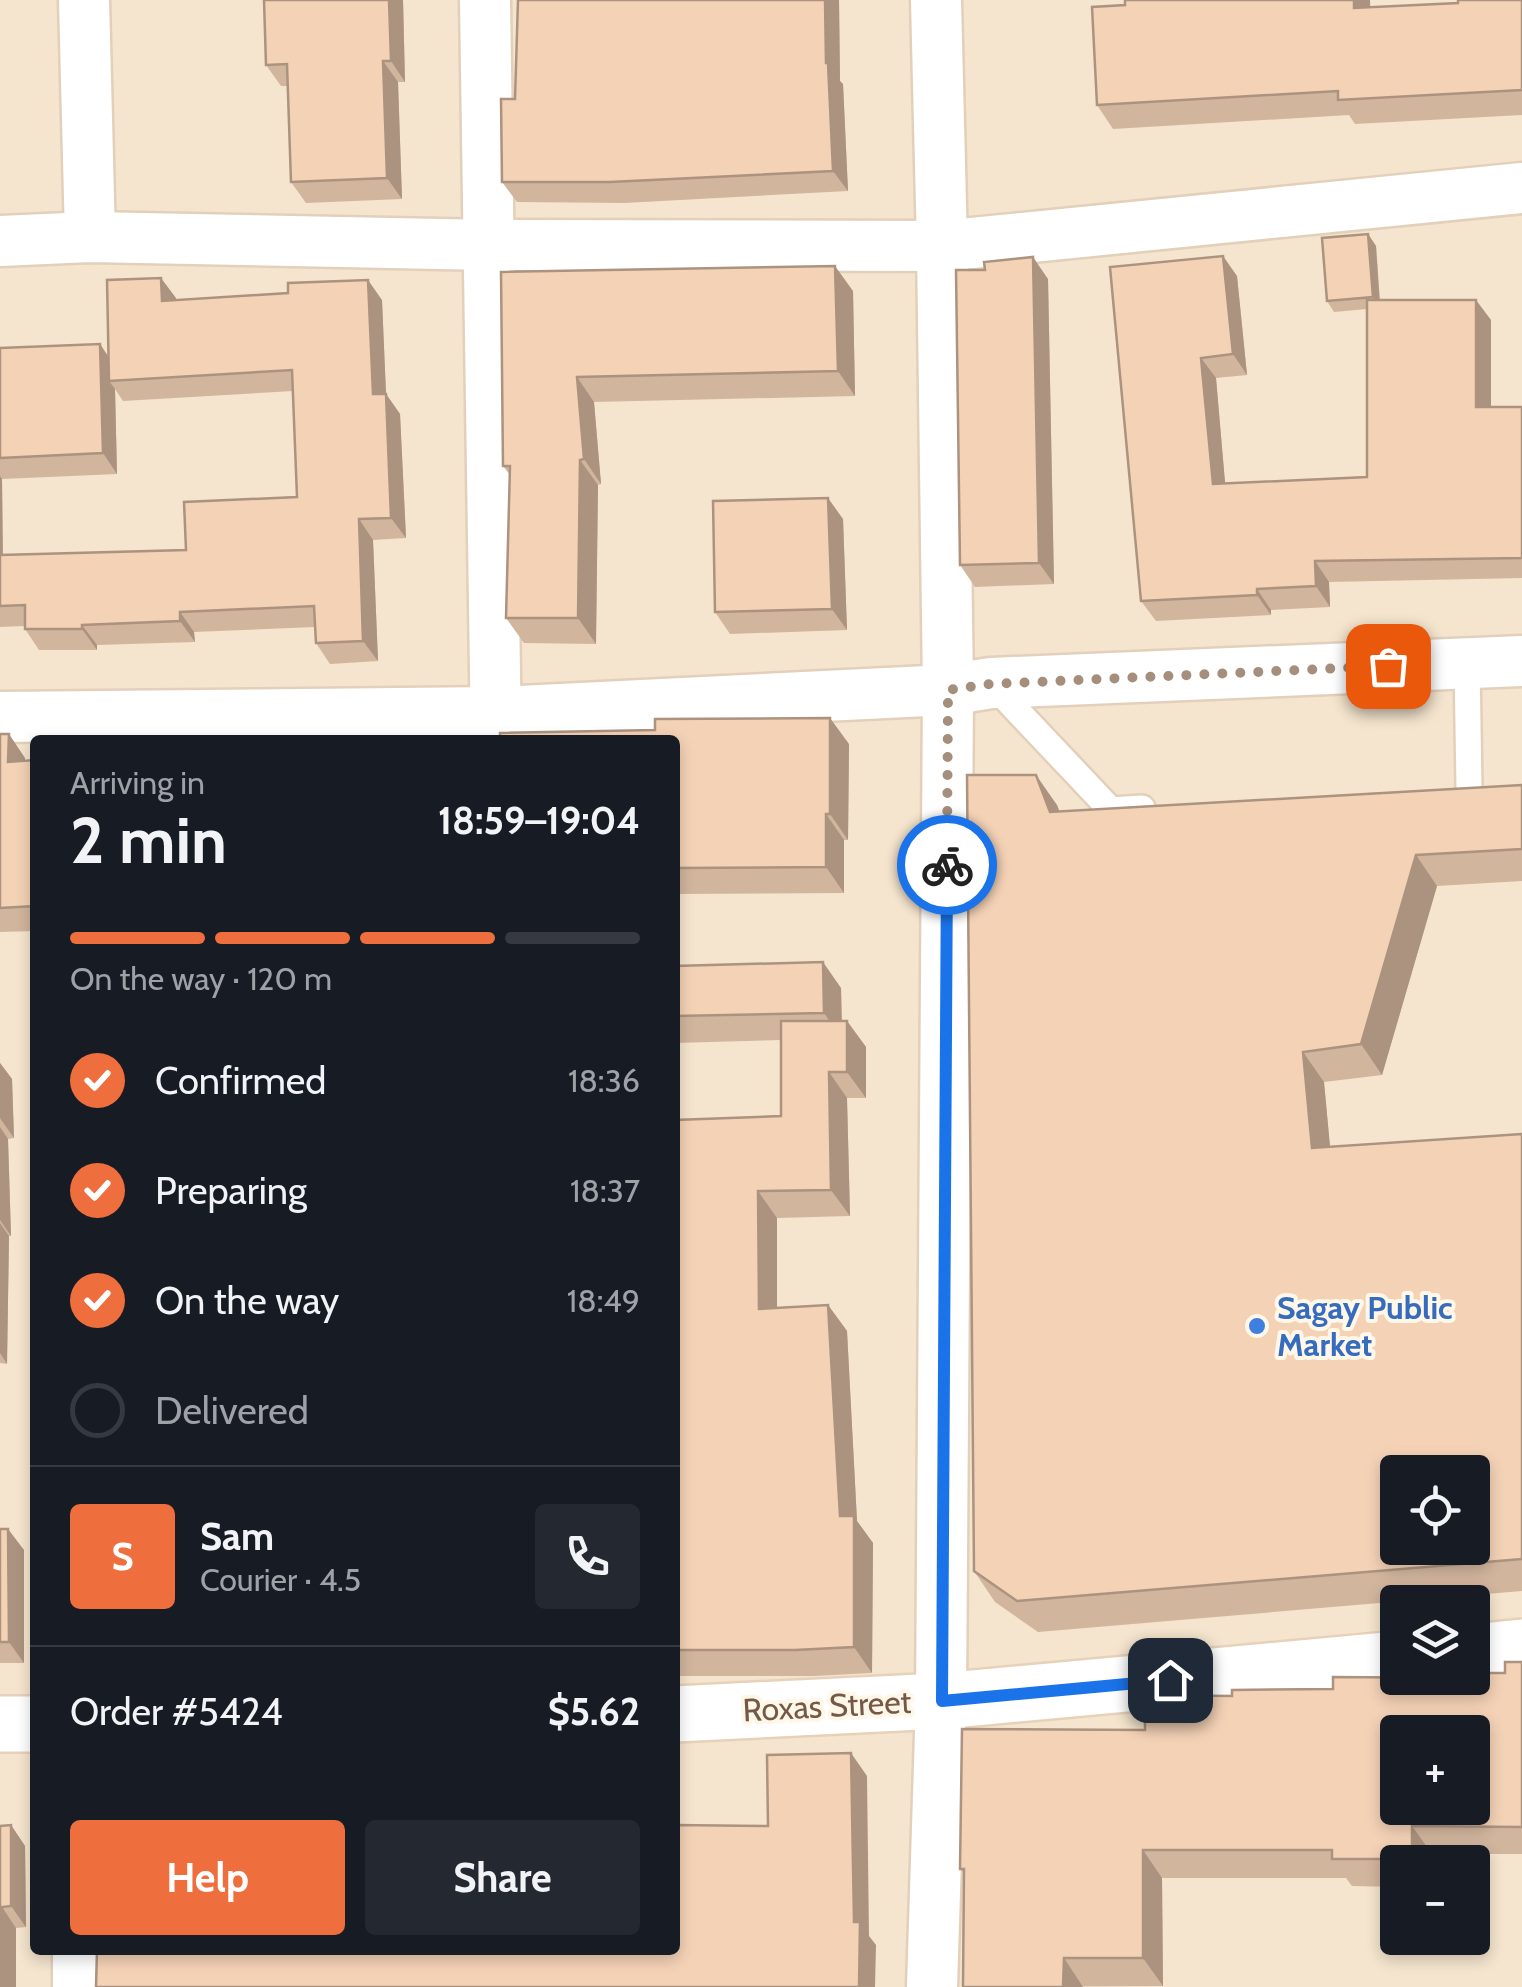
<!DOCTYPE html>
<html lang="en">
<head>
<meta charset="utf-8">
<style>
  body { margin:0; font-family:Cabin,sans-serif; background:#242831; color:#f1f3f6; height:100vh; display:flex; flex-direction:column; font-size:38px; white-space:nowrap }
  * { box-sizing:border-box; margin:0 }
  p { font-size:32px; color:#9ea1a6 }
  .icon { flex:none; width:55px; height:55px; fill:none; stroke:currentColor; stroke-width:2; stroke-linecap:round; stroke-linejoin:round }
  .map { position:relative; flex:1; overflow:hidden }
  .details { position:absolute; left:30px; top:735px; width:650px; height:1220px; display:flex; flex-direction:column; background:#171b24; border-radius:10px; box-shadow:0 5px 15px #0003 }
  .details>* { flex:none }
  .fabs { position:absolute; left:1380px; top:1455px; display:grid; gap:20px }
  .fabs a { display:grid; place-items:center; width:110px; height:110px; border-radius:10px; background:#171b24; box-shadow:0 5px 15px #0003; font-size:50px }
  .pin { position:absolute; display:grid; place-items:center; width:85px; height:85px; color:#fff; margin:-42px; border-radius:20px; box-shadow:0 5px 15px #0006 }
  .courier { position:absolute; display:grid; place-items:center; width:100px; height:100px; margin:-50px; border:8px solid #1a73e8; border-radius:50%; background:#fff; color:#222; box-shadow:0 2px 12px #0007 }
  .overview em { font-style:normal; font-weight:800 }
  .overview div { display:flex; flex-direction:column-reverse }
  .overview { display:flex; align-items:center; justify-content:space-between; height:170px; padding:0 40px }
  h1 { font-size:65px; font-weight:800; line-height:75px }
  .bar { display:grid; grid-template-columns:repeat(4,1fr); gap:15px 10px; align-content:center; height:120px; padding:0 40px }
  .bar i { height:12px; border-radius:8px; background:#363941 }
  .bar .active { background:#ef6e3d }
  .bar p { grid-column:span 4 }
  .line { display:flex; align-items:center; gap:25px; padding:0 40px; border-top:2px solid #363941 }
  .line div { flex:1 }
  .round { display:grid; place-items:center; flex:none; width:105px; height:105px; border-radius:10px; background:#242831 }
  ol { padding:0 40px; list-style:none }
  li { display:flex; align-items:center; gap:30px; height:110px }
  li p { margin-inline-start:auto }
  li .icon { padding:10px; border-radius:50%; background:#ef6e3d; color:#fff; stroke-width:4 }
  li:last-child { color:#9ea1a6 }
  li i { width:55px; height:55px; border:5px solid #363941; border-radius:50% }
  .cta { display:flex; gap:20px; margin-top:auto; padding:20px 40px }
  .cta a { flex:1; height:115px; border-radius:10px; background:#ef6e3d; color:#fff; font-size:40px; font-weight:800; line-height:115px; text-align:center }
  .cta a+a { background:#242831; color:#f1f3f6 }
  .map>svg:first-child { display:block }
  .residential { fill:#f5e5ce; fill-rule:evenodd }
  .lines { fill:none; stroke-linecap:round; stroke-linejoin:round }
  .lane-casing { stroke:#e2d0bb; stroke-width:30 }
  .street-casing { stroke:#e2d0bb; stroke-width:55 }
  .secondary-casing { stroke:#e7d1b9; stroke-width:60 }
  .lane { stroke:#fff; stroke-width:25 }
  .street { stroke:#fff; stroke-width:50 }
  .secondary { stroke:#fff; stroke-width:55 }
  .wall { fill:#d2b59d; fill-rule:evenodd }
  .shaded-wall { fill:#ab937f }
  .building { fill:#f4d2b6; stroke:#ab937f; stroke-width:2.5; fill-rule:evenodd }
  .done { stroke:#a58f7c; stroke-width:10; stroke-dasharray:0 18 }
  .route { stroke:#1a73e8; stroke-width:12 }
  .shop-dot { fill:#3f7fe0; stroke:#fff7e7; stroke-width:4 }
  .labels { text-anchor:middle; stroke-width:8; stroke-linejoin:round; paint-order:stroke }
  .shop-label { font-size:32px; font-weight:bold; fill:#366cbe; stroke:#fff7e7; text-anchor:start }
  .street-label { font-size:32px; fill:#755946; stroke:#fff7e7 }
</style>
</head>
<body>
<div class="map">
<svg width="1522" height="1987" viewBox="0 0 1522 1987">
  <rect width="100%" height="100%" fill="#fdf3e0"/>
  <path class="residential" d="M0 0H1522V1987H0ZM35 740H675V1950H35ZM1398 1472H1472V1548H1398ZM1398 1602H1472V1678H1398ZM1398 1732H1472V1808H1398ZM1398 1862H1472V1938H1398Z"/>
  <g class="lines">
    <defs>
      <g id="lane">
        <polyline points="1467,663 1469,788"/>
        <polyline points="991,683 1111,810 1142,808"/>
      </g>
      <g id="street">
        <polyline points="84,0 90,237"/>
        <polyline points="485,0 496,740"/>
        <polyline points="0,241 90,237 490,245 942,246 1522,188"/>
        <polyline points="0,717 496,712 948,690 991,683 1522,661"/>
        <polyline points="78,1987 78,1950"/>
        <polyline points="932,1987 941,1701 948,690 942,246 936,0"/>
      </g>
      <g id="secondary">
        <polyline points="1472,1652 1522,1647"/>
        <polyline points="675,1714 941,1701 1398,1659"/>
        <polyline points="0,1724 35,1724"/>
      </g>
    </defs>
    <use href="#lane" class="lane-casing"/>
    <use href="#street" class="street-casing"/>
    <use href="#secondary" class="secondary-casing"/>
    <use href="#lane" class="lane"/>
    <use href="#street" class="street"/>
    <use href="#secondary" class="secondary"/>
  </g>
  <g class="wall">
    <polygon points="403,0 405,82 398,82 402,199 306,203 291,182 288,86 281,86 266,65"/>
    <polygon points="518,0 839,0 840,81 843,84 848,191 624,203 517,202 502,182 515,99"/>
    <polygon points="1125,0 1370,0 1370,8 1522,0 1522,115 1355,124 1349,115 1113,129 1097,105 1125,5"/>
    <polygon points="1368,234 1376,246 1380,300 1491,320 1491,407 1522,407 1522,578 1329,582 1330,607 1271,610 1271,615 1156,621 1141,601 1110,267 1237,276 1247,375 1216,378 1225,484 1367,477 1367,309 1334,312 1327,301"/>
    <polygon points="985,270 1048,279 1054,584 975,587 960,565"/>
    <polygon points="501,272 853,291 855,396 594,402 601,484 598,485 596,644 524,643 506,618 510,475 503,466"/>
    <path d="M176 298V300H382L386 394 400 414 406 538 373 540 378 661 330 664 316 643 315 627 194 632 195 642 97 645V650H39L25 629V626L0 627V348L100 344 108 357ZM115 389 123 401 293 391 297 497 186 550 3 555 2 479 117 474Z"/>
    <polygon points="843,519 847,630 730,634 715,612"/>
    <polygon points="0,734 25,758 25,761 35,760 35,931 0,932"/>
    <polygon points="675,740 849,744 848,840 844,840 844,893 675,894"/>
    <polygon points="1522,785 1522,881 1437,886 1382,1075 1324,1082 1330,1147 1522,1134 1522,1591 1038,1632 995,1602 974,1571 1057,805 1059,811"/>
    <polygon points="675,966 841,988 842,1021 847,1021 866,1047 866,1098 847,1098 850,1216 777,1218 777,1308 828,1305 847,1331 857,1521 873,1543 872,1673 814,1676 675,1676 675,1120 781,1116 781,1040 675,1043"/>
    <polygon points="0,1063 12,1079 14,1138 8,1139 11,1236 9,1236 7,1364 0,1363"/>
    <polygon points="0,1529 24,1550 24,1663 0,1663"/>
    <polygon points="1522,1662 1522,1854 1432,1854 1432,1862 1398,1862 1398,1887 1352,1886 1346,1878 1162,1878 1163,1986 963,1987 964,1873 960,1869 1145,1730 1232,1696 1472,1678 1505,1673"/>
    <polygon points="11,1825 25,1846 26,1927 16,1928 16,1987 0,1987 0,1826"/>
  </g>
  <g class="shaded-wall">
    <polygon points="389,0 403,0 405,82 391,61"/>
    <polygon points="825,0 839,0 840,81 843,84 848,191 833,171 826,63"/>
    <polygon points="1354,0 1370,0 1371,32 1354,8"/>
    <polygon points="383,61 398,82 402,199 387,178"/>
    <polygon points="1368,234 1376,246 1380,308 1373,297"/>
    <polygon points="1223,256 1237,276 1247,375 1233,354"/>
    <polygon points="1033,257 1048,279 1054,584 1039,563"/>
    <polygon points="835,266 853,291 855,396 838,371"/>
    <polygon points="161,278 176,298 176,321 162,301"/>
    <polygon points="368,280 382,300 386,394 400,414 406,538 391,518 373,394"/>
    <polygon points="1476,300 1491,320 1491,427 1476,407"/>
    <polygon points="100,344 114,365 109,381 115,389 117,474 103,453"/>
    <polygon points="1201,358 1216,378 1227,505 1213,484"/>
    <polygon points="577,377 594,402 601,484 584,459"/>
    <polygon points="580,460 598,485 596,644 578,618"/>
    <polygon points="0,476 2,479 3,576 0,572"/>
    <polygon points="828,498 843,519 847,630 832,609"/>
    <polygon points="359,519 373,540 378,661 363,641"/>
    <polygon points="1315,561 1329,582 1330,607 1316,586"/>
    <polygon points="1257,589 1271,610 1271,615 1257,595"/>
    <polygon points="180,612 194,632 195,642 180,621"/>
    <polygon points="82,625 97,645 97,650 82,629"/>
    <polygon points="830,718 849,744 848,840 830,814"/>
    <polygon points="9,734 25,758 25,785 8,762"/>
    <polygon points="1036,775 1057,805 1071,842 1050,812"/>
    <polygon points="826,814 844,840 844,893 826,867"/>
    <polygon points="1416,855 1437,886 1382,1075 1361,1044"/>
    <polygon points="823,962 841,988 842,1039 824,1013"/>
    <polygon points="847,1021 866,1047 866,1098 847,1072"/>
    <polygon points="1303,1052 1324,1082 1333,1179 1312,1148"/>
    <polygon points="0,1063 12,1079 14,1138 0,1118"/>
    <polygon points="829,1072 847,1098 850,1216 831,1190"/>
    <polygon points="0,1127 8,1139 11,1236 0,1220"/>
    <polygon points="758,1191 777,1218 777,1335 759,1309"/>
    <polygon points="0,1223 9,1236 7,1364 0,1353"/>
    <polygon points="828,1305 847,1331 857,1521 873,1543 872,1673 854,1647 840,1516"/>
    <polygon points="8,1529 24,1550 24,1663 9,1642"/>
    <polygon points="851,1753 867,1776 869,1936 876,1945 875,1987 859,1987 854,1922"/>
    <polygon points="11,1825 25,1846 26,1927 11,1906"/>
    <polygon points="1412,1826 1432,1854 1432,1862 1415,1862 1412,1859"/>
    <polygon points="1143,1850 1162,1878 1163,1986 1143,1958"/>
    <polygon points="2,1907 16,1928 16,1987 2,1987"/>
    <polygon points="1064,1958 1083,1987 1063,1987"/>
  </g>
  <g class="building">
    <polygon points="264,0 389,0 391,61 383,61 387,178 291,182 287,64 266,65"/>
    <polygon points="518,0 825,0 826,63 828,63 833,171 610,182 502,182 501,99 515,99"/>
    <polygon points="1125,0 1354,0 1354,8 1458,3 1458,0 1522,0 1522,90 1338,100 1338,91 1097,105 1092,7 1125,5"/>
    <polygon points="1368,234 1373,297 1327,301 1322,238"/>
    <polygon points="1223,256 1233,354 1201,358 1213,484 1367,477 1367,300 1476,300 1476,407 1522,407 1522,558 1315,561 1316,586 1257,589 1257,595 1141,601 1110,267"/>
    <polygon points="1033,257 1039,563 960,565 956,270 985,270 984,262"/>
    <polygon points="835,266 838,371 577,377 584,459 580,460 578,618 506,618 510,466 503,466 501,272"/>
    <polygon points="161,278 162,301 288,293 288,283 368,280 373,394 386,394 391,518 359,519 363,641 316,643 314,606 180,612 180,621 82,625 82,629 25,629 25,605 0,606 0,555 186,550 184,502 297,497 292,370 109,381 107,280"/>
    <polygon points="100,344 103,453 0,458 0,348"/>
    <polygon points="828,498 832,609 715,612 713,501"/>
    <polygon points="830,718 830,814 826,814 826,867 675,868 675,740 500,740 500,733 655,730 655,719"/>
    <polygon points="0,734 9,734 8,762 35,760 35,906 0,908"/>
    <path d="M967 775H1036L1050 812 1522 785V849L1416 855 1361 1044 1303 1052 1312 1148 1522 1134V1559L1017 1601 974 1571ZM1398 1472H1472V1548H1398Z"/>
    <polygon points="823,962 824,1013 675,1016 675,966"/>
    <polygon points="781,1021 847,1021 847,1072 829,1072 831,1190 758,1191 759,1309 828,1305 840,1516 854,1516 854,1647 795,1650 675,1650 675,1120 781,1116"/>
    <polygon points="0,1529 8,1529 9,1642 0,1642"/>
    <path d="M1505 1662H1522V1827L1412 1826V1859H1332V1850H1143V1958H1064L1063 1987H963L964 1869H960L962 1729 1145 1730V1695L1232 1696V1690L1333 1689V1677L1472 1678V1673H1505ZM1398 1732H1472V1808H1398Z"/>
    <polygon points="851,1753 854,1922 860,1922 859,1987 96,1987 97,1950 675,1950 675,1825 768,1826 767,1755"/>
    <polygon points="11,1825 11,1906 2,1907 2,1987 0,1987 0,1826"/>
  </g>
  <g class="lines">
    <polyline class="done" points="947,865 948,690 991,684 1388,666"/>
    <polyline class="route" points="947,865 942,1701 1170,1680"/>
  </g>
  <circle class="shop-dot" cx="1257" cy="1326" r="10"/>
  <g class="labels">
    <g class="shop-label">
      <text x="1277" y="1319">Sagay Public<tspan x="1277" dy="37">Market</tspan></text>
    </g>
    <g class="street-label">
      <text transform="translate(827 1706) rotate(-3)" y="11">Roxas Street</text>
    </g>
  </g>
</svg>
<div class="fabs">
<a><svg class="icon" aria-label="locate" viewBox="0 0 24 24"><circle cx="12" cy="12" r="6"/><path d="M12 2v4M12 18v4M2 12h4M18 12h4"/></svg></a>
<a><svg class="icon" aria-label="layers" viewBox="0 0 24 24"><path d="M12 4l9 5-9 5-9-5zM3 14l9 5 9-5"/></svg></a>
<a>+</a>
<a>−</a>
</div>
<div class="pin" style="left:1388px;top:666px;background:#ea580c"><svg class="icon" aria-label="bag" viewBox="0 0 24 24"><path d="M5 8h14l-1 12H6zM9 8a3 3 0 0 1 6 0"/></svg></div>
<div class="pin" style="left:1170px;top:1680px;background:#1f2937"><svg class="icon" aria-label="home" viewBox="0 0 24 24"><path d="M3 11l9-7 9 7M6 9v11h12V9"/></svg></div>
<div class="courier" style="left:947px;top:865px"><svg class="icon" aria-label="bike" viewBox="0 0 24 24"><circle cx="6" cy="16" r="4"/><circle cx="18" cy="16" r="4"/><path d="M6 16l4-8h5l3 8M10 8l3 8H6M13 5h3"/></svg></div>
<section class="details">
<div class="overview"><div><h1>2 min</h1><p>Arriving in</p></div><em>18:59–19:04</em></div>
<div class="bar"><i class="active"></i><i class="active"></i><i class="active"></i><i></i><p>On the way · 120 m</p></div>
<ol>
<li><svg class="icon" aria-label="check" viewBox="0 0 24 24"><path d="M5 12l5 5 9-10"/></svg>Confirmed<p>18:36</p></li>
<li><svg class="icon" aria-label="check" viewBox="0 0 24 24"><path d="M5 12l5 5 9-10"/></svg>Preparing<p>18:37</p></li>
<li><svg class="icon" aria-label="check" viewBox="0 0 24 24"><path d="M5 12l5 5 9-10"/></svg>On the way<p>18:49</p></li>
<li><i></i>Delivered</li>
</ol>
<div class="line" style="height:180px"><b class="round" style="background:#ef6e3d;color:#fff">S</b><div><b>Sam</b><p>Courier · 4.5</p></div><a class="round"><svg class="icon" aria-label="phone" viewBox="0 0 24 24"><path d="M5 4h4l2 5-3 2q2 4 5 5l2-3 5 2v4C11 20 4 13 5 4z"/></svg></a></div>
<div class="line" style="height:130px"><div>Order #5424</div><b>$5.62</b></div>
<div class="cta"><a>Help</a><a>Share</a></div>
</section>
</div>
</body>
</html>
